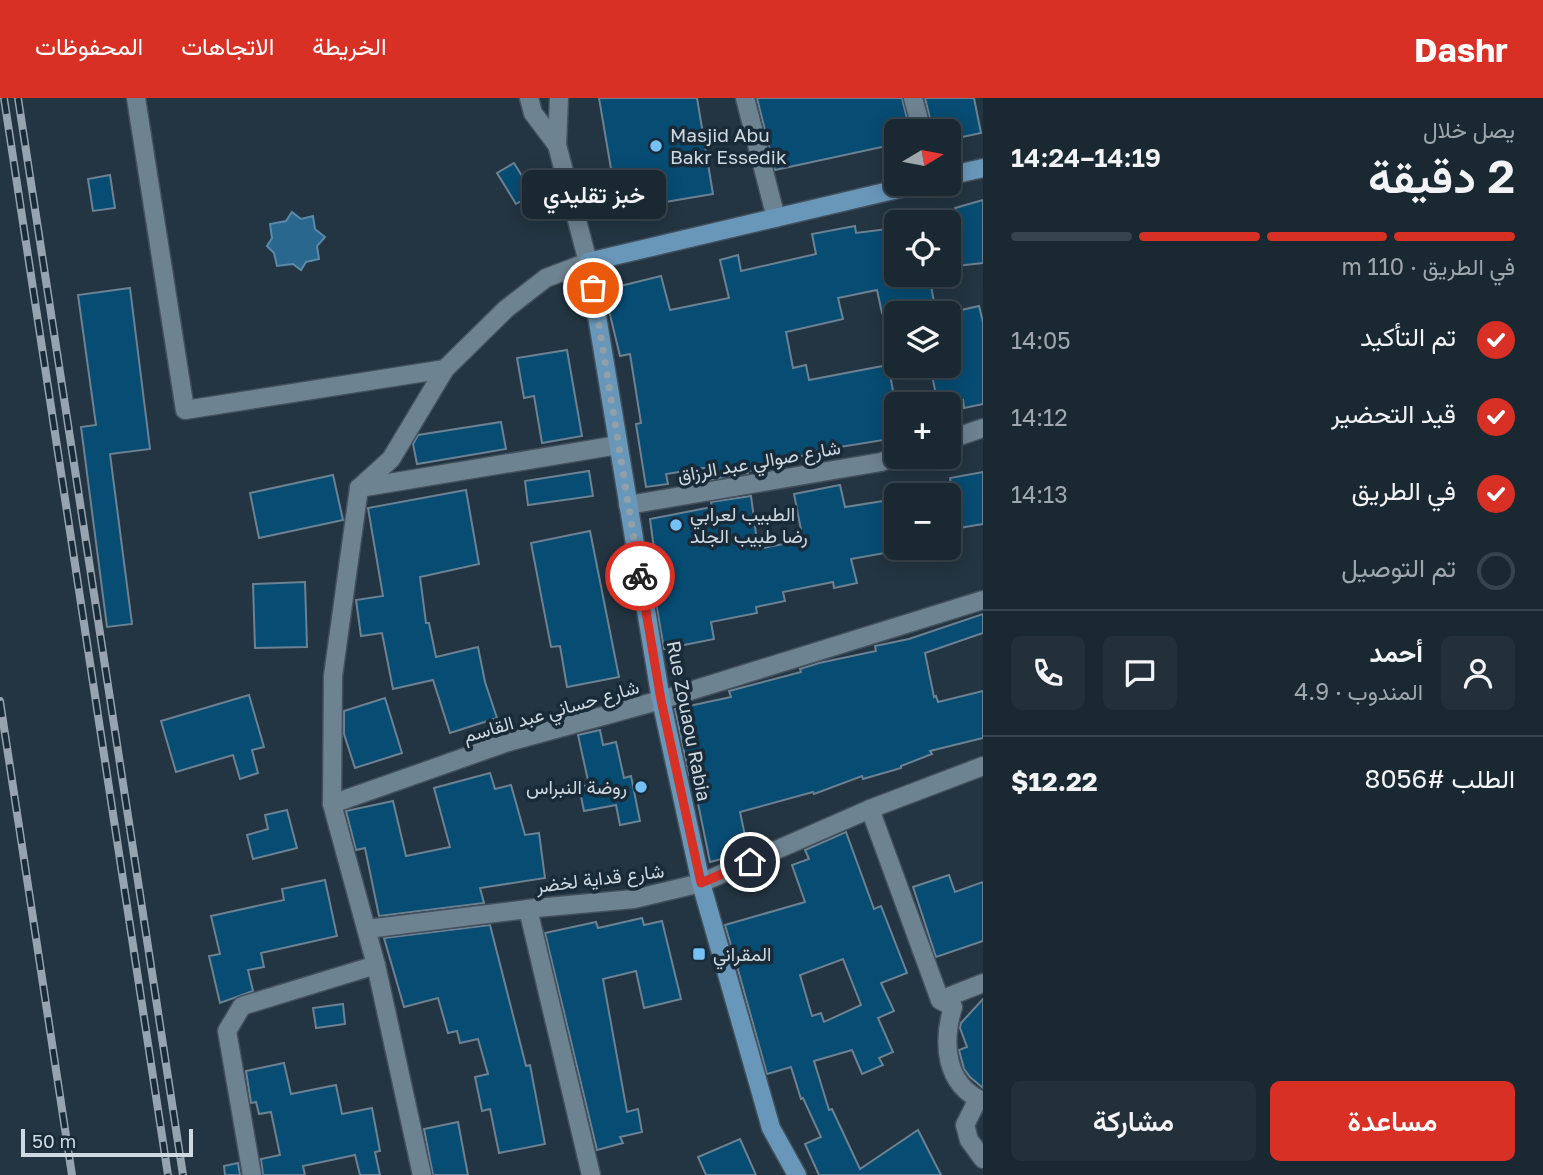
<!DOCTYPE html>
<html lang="ar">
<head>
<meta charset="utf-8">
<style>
  body { margin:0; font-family:"Golos Text",Vazirmatn,sans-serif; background:#23303a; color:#f1f3f6; direction:rtl; height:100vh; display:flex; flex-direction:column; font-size:26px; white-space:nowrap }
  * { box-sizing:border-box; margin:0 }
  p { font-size:23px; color:#9fa6ac }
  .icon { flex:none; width:38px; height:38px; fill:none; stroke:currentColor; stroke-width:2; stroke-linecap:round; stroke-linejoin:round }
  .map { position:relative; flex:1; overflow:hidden; direction:ltr }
  .sheet { display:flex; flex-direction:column; background:#1a2832; width:560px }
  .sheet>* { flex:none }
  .needle { width:46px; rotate:80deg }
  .controls { position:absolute; left:884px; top:21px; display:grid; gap:14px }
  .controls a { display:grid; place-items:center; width:77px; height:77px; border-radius:10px; background:#1a2832; box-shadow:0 4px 18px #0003,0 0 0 2px #38444d; font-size:35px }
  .scale { position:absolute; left:21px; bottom:18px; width:172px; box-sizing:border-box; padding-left:7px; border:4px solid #ced9e2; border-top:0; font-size:19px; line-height:24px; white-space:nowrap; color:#ced9e2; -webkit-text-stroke:5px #192b38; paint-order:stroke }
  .pin { position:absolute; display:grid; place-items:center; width:60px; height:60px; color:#fff; margin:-30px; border:4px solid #fff; border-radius:50%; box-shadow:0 2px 7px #0007 }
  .courier { position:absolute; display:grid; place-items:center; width:70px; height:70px; margin:-35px; border:5px solid #d93025; border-radius:50%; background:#fff; color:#222; box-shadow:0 2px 9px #0007 }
  .bubble { position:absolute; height:49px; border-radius:10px; background:#1a2832; box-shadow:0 4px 18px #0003,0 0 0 2px #38444d; font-size:23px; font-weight:600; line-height:49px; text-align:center; direction:rtl }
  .overview em { font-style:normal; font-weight:600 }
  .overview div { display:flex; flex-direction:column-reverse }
  .overview { display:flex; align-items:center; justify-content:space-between; height:119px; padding:0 28px }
  h1 { font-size:46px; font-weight:600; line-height:52px }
  .bar { display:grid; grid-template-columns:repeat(4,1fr); gap:10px 7px; align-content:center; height:84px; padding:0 28px }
  .bar i { height:9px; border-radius:5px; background:#38444d }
  .bar .on { background:#d93025 }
  .bar p { grid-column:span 4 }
  .line { display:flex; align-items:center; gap:18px; padding:0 28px; border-top:2px solid #38444d }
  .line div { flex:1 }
  .round { display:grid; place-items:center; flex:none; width:74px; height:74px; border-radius:10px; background:#23303a }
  ol { padding:0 28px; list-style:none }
  li { display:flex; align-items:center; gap:21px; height:77px }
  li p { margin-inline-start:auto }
  li .icon { padding:7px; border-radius:50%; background:#d93025; color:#fff; stroke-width:4 }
  li:last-child { color:#9fa6ac }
  li i { width:38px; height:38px; border:4px solid #38444d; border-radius:50% }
  .action { display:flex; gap:14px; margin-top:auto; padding:14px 28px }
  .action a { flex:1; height:80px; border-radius:10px; background:#d93025; color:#fff; font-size:28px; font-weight:600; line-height:80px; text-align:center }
  .action a+a { background:#23303a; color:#f1f3f6 }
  header { display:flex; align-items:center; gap:42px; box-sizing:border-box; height:98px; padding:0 35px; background:#d93025; color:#fff }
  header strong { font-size:33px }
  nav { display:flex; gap:38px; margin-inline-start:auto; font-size:24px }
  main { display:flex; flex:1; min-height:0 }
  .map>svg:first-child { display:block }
  .water { fill:#2a678f; stroke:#5b89a8; stroke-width:2 }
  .building { fill:#074c73; stroke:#6c8191; stroke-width:2; fill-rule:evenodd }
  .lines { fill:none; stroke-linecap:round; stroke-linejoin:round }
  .minor-casing { stroke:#42515d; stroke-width:21 }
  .major-casing { stroke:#42515d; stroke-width:21 }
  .minor { stroke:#6e8392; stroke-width:18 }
  .major { stroke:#6997ba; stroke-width:18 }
  .rail-casing { stroke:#97a4af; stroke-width:8 }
  .rail { stroke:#192b38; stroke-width:5; stroke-dasharray:16; stroke-linecap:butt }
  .done { stroke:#92a0aa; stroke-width:7; stroke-dasharray:0 12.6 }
  .route { stroke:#d93025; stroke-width:9 }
  .poi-dot { fill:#75c0f6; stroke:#192b38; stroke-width:2.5 }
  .labels { text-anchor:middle; stroke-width:7; stroke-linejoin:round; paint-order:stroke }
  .poi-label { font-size:19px; fill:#ced9e2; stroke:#192b38; text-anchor:start }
  .street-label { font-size:19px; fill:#ced9e2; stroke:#192b38 }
</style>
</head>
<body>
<header>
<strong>Dashr</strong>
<nav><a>الخريطة</a><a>الاتجاهات</a><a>المحفوظات</a></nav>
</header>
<main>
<section class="sheet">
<div class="overview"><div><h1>2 دقيقة</h1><p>يصل خلال</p></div><em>14:19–14:24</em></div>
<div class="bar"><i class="on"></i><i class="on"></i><i class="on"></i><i></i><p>في الطريق · 110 m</p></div>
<ol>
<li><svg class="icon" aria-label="check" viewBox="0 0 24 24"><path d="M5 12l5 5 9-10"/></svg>تم التأكيد<p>14:05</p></li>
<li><svg class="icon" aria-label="check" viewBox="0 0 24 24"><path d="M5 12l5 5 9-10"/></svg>قيد التحضير<p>14:12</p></li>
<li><svg class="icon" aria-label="check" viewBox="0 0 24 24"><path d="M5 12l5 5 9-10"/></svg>في الطريق<p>14:13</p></li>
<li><i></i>تم التوصيل</li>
</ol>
<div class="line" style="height:126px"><a class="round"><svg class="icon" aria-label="person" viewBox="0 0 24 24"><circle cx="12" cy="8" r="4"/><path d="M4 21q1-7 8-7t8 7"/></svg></a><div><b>أحمد</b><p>المندوب · 4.9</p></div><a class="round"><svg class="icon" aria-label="chat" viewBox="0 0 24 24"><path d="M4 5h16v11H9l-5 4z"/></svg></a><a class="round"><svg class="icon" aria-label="phone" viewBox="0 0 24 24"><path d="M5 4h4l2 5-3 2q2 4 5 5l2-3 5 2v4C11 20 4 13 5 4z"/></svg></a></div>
<div class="line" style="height:91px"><div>الطلب #8056</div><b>$12.22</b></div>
<div class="action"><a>مساعدة</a><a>مشاركة</a></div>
</section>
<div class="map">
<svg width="983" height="1077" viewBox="0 0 983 1077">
  <rect width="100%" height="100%" fill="#233542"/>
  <polygon class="water" points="292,114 301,121 313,118 315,131 325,139 317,148 319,161 306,164 301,172 293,166 277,168 274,155 267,148 272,140 270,126 286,123"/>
  <g class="building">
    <polygon points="599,0 697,0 713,96 618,112"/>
    <polygon points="757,0 902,0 910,33 896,33 896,46 775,72"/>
    <polygon points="925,0 974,0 981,35 948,42 948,33 933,33"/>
    <polygon points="514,65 533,96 516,106 497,75"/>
    <polygon points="110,77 115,110 93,113 88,81"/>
    <polygon points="983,102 983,165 948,169 948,122 958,121 955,110"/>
    <polygon points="855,128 856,135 896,130 896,177 929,177 936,215 882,215 877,192 838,200 843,221 786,234 793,270 806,267 809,282 888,267 896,308 896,340 815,353 816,355 754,367 755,372 748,373 748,375 707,382 704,370 666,376 668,386 646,389 636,326 641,325 630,256 620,258 604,192 661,178 670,212 729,200 720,162 738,157 741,173 816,156 812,136"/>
    <polygon points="130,190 150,351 110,356 132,526 107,529 81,329 96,327 78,197"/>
    <polygon points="979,208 983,224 983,306 964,310 963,302 938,306 930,268 956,268 953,253 956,252 948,215"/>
    <polygon points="567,252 582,338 542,345 534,298 524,300 517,260"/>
    <polygon points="501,324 506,351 417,366 413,346 418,337"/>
    <polygon points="589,373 593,398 528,407 525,383"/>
    <polygon points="983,374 983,426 959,430 950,380"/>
    <polygon points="333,377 343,422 259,440 250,395"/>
    <polygon points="840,387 845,409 896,401 896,453 851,461 857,485 834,490 833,484 783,494 785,503 756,509 757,515 711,524 714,541 664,551 656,505 661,504 650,421 712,409 711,404 751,398 758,451 803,442 794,396"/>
    <polygon points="466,392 479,466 420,479 426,525 429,525 436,559 478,549 485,584 497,620 450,635 433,582 393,591 382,535 361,538 356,502 383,498 368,410"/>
    <polygon points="590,433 619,579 567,589 560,548 551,549 531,445"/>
    <polygon points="305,484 307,549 255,550 253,486"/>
    <polygon points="983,516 983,535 925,555 934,599 936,598 938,604 983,593 983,640 930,653 932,656 901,668 901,670 863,681 862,678 814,696 813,694 740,714 748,752 733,758 710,764 692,676 689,677 675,611 731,599 729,593 801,574 800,571 819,565 876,553 875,548 909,541"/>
    <polygon points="249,597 264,649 252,652 258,675 240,681 233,657 176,674 161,623"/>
    <polygon points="385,600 402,655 355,670 344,636 344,613"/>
    <polygon points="600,632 603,647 616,644 624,680 631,678 640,723 620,727 616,707 584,713 579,689 589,687 578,637"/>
    <polygon points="490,675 495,691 511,687 525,737 539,735 545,780 480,790 484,805 379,818 365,750 356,752 346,713 393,703 406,758 450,749 434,690"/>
    <polygon points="287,712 297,750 253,761 247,737 268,731 265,717"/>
    <path d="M846 734 874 811 881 808 907 875 881 885 894 913 878 920 893 954 879 960 883 967 862 976 852 952 814 963 829 1012 832 1011 860 1071 918 1032 941 1077H819L805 1046 821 1039 803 1000 801 1001 791 969 767 976 737 868 725 827 805 804 792 767 809 761 805 752ZM843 861 861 907 824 924 821 915 812 918 800 877Z"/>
    <polygon points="949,777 955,794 983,784 983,843 936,859 913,789"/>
    <polygon points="325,782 337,838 261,855 264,869 248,872 253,893 220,905 209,858 220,856 211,818 284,802 282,791"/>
    <polygon points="642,820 644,827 662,823 681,901 644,910 636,873 603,881 627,1014 638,1011 642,1034 620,1039 623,1045 597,1052 545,835 596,824 598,830"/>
    <polygon points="490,827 526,968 530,967 545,1046 499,1055 490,1011 482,1013 475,979 488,976 478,941 460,945 457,933 448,935 438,900 404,909 384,840"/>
    <polygon points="983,901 983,990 970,979 964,971 959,952 967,949 960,930 961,925"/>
    <polygon points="343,906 345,926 316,930 313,910"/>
    <polygon points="284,965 291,996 336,987 342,1016 372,1010 380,1053 375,1054 380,1077 360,1077 355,1057 303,1068 305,1077 263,1077 261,1061 280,1057 271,1014 259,1016 256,1004 251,1005 246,973"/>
    <polygon points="458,1024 468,1077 433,1077 424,1031"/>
    <polygon points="740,1041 756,1077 706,1077 698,1059"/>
    <polygon points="238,1065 240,1077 225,1077 224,1068"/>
  </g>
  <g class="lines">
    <defs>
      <g id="minor">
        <polyline points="136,0 185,312 445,271"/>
        <polyline points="529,0 533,15 557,47"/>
        <polyline points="745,0 776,120"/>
        <polyline points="913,0 922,33"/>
        <polyline points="948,342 983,330"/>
        <polyline points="359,390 391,361 445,271 506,211 546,180 588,164 557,47 559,0"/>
        <polyline points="628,407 881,364 896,359"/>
        <polyline points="332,706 508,644 661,602 983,502"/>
        <polyline points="870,711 940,902"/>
        <polyline points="528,811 591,1077"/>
        <polyline points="367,831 536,810 634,801 701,785 870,711 983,668"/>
        <path d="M983 885 940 902 953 909C942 945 945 987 983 1003"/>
        <polyline points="978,1001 965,1027 969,1042 983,1061"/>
        <polyline points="252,1077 227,933 242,908 376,867"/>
        <polyline points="422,1077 376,867 332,706 333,578 359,390 618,347"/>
      </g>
      <g id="major">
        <polyline points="948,78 983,70"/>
        <polyline points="797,1077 771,1030 701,785 661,602 588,164 919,86"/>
      </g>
    </defs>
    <use href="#minor" class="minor-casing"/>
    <use href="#major" class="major-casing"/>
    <use href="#minor" class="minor"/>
    <use href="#major" class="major"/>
    <defs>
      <g id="rail">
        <polyline points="4,0 168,1077"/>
        <polyline points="18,0 183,1077"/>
        <polyline points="0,603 72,1077"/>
      </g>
    </defs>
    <use href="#rail" class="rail-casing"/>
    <use href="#rail" class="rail"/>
  </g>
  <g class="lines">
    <polyline class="done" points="593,190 640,478"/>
    <polyline class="route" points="640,478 661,602 701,785 750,764"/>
  </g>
  <g class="poi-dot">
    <circle cx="656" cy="48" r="7"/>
    <circle cx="676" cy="427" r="7"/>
    <circle cx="641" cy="689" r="7"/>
    <rect x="692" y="849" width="14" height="14" rx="3.5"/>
  </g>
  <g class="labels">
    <g class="poi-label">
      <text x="670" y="44">Masjid Abu<tspan x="670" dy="22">Bakr Essedik</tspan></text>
      <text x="690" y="423">الطبيب لعرابي<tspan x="690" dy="22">رضا طبيب الجلد</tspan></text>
      <text x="627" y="696" text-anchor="end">روضة النبراس</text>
      <text x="713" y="863">المقراني</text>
    </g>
    <g class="street-label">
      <text transform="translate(759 363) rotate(-10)" y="7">شارع صوالي عبد الرزاق</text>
      <text transform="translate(551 613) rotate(-16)" y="7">شارع حساني عبد القاسم</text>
      <text transform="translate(689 623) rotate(79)" y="7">Rue Zouaou Rabia</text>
      <text transform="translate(600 780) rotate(-7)" y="7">شارع قداية لخضر</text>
    </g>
  </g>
</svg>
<div class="controls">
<a><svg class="needle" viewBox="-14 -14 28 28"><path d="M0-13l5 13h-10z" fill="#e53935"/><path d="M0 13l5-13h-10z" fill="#9fa6ac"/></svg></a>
<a><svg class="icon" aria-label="locate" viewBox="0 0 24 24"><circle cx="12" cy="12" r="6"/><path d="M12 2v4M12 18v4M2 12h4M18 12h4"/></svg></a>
<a><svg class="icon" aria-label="layers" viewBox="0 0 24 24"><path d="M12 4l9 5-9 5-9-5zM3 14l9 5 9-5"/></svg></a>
<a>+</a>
<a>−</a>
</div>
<div class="scale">50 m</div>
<div class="pin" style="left:593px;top:190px;background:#ea580c"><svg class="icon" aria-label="bag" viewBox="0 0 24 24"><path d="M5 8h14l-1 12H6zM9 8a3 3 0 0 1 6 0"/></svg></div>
<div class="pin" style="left:750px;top:764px;background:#1f2937"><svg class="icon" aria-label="home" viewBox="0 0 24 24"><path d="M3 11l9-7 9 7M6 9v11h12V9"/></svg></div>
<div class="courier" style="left:640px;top:478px"><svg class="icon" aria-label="bike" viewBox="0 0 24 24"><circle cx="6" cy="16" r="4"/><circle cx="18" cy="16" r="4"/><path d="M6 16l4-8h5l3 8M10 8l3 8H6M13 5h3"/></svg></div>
<div class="bubble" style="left:522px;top:72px;width:144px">خبز تقليدي</div>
</div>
</main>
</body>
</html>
